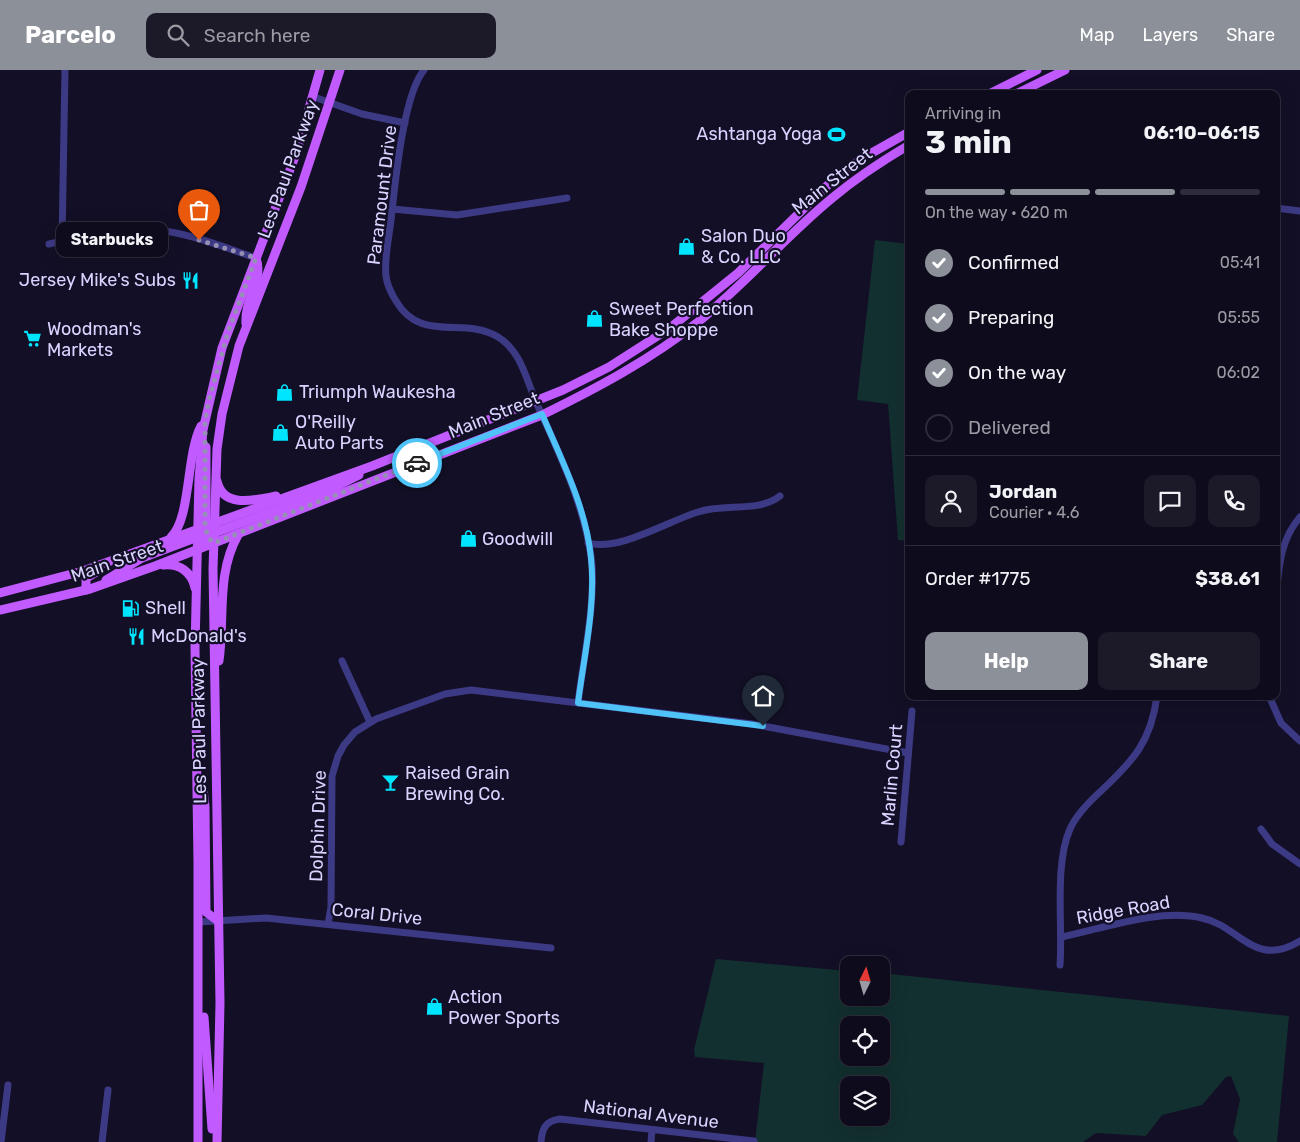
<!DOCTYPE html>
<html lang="en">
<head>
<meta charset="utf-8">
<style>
  body { margin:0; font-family:Rubik,sans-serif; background:#1c1929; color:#f1f3f6; height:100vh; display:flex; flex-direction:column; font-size:19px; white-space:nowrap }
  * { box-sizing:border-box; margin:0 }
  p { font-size:16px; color:#9b9ba3 }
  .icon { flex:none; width:28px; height:28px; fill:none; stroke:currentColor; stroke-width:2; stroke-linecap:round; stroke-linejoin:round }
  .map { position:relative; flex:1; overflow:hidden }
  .side { position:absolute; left:905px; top:20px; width:375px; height:610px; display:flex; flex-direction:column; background:#0e0b1c; border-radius:10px; box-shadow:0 5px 20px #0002,0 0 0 1px #2e2b3b }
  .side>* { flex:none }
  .needle { width:32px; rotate:5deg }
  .fabs { position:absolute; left:840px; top:886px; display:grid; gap:10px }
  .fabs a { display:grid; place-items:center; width:50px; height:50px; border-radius:10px; background:#0e0b1c; box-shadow:0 5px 20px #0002,0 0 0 1px #2e2b3b; font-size:25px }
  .pin { position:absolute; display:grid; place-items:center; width:42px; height:42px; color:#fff; margin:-51px -21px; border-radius:50% 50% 50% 0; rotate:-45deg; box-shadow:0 0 5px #0007 }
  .pin .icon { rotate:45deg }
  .courier { position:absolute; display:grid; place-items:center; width:50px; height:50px; margin:-25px; border:4px solid #4fc3f7; border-radius:50%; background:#fff; color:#222; box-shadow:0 1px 6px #0007 }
  .bubble { position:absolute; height:35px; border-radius:10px; background:#0e0b1c; box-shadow:0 5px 20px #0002,0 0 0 1px #2e2b3b; font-size:16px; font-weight:700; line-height:35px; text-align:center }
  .head em { font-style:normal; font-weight:700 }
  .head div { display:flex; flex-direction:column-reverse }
  .head { display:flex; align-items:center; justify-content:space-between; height:85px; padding:0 20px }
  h1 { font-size:32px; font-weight:700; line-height:38px }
  .bar { display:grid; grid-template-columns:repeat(4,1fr); gap:8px 5px; align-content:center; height:60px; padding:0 20px }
  .bar i { height:6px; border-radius:4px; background:#2e2b3b }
  .bar .active { background:#8c9099 }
  .bar p { grid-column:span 4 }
  .line { display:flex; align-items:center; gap:12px; padding:0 20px; border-top:1px solid #2e2b3b }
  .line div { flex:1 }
  .round { display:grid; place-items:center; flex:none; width:52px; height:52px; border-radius:10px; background:#1c1929 }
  ol { padding:0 20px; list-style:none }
  li { display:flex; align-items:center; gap:15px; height:55px }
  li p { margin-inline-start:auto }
  li .icon { padding:5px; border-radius:50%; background:#8c9099; color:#fff; stroke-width:4 }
  li:last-child { color:#9b9ba3 }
  li i { width:28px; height:28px; border:2px solid #2e2b3b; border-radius:50% }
  .primary-button { display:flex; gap:10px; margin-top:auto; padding:10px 20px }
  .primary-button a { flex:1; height:58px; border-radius:10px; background:#8c9099; color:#fff; font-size:20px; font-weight:700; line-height:58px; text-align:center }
  .primary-button a+a { background:#1c1929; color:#f1f3f6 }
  header { display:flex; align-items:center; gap:30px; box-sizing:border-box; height:70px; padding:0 25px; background:#8c9099; color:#fff }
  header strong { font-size:24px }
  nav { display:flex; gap:28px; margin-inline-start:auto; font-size:18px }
  .search { width:350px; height:45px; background:#1c1929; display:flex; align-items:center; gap:12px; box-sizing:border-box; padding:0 18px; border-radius:10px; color:#9b9ba3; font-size:19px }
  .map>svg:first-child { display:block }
  .green { fill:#12302f; fill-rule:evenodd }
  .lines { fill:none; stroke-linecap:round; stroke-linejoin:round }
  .minor { stroke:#3d3a85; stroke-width:7 }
  .major { stroke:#c25bff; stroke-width:9 }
  .done { stroke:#948fb3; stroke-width:5; stroke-dasharray:0 9 }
  .route { stroke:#4fc3f7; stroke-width:6 }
  .labels { text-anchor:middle; stroke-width:4.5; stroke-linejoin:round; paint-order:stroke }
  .poi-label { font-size:18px; fill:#d9d4ff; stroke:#130f26; text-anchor:start }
  .street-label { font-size:18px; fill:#d9d4ff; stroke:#130f26 }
</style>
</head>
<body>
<header>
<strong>Parcelo</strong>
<div class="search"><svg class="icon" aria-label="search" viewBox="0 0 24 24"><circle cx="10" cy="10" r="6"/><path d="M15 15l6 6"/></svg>Search here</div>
<nav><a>Map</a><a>Layers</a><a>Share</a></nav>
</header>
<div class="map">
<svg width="1300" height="1072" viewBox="0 0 1300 1072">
  <rect width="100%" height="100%" fill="#130f26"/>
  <g class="green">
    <polygon points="875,170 909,174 909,471 898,470 888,334 857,330"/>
    <path d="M716 889 849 901V928H881V903L1289 946 1277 1072H1239L1233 1064 1240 1029 1231 1006 1226 1007 1202 1035 1162 1045 1146 1066 1096 1063 1083 1072H755L764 993 695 987 694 980ZM849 955H881V988H849ZM849 1015H881V1048H849Z"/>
  </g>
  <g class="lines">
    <g class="minor">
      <path d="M424 0C403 25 395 115 391 150 389 168 384 188 386 206 387 215 391 223 396 231 421 274 464 246 498 267 522 282 526 310 537 334 559 383 583 432 591 486 597 527 583 591 578 633"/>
      <polyline points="314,27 362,44 405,53"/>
      <polyline points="1276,138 1300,141"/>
      <polyline points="392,139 457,145 567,128"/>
      <polyline points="62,172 65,0"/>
      <path d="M49 174C79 168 113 158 144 159 182 160 220 176 256 188"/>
      <path d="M588 473C619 482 668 451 698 442 725 433 758 443 780 426"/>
      <path d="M1276 526C1279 497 1280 470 1300 447"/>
      <polyline points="342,591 370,652"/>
      <polyline points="1269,626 1281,653 1300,671"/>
      <polyline points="1261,759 1272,774 1300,794"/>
      <polyline points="901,772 912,641"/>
      <polyline points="199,852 266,848 551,878"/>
      <polyline points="328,854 331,837 332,706 338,686 344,675 355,662 376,649 445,624 471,620 752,654 908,683"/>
      <path d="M1062 867C1105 858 1159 838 1202 848 1240 856 1254 899 1300 871"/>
      <path d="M1060 895C1063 856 1054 795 1070 759 1076 745 1089 732 1101 721 1133 691 1151 672 1157 626"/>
      <polyline points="1,1072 8,1015"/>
      <polyline points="102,1072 108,1020"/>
      <path d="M541 1072C542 1059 545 1051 560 1049L754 1071"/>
      <polyline points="651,1072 652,1060"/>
    </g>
    <g class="major">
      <polyline points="989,24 1037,0"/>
      <polyline points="1016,24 1065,0"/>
      <path d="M246 254C244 229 264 210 256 188"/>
      <path d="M217 411C223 439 255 430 276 426"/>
      <polyline points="206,462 206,377"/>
      <path d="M171 467C191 449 186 384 201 356"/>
      <polyline points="199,477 214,463 327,421 359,405"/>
      <path d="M163 495C179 493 192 502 195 518"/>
      <polyline points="106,510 142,488 203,465"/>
      <polyline points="86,520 86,508 98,501"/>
      <polyline points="0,523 83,501 372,396 563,320 609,297 670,258 738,203 834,109 861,89 909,62"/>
      <path d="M0 540 90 519 155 496 542 345C597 318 650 290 698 252 745 214 785 167 831 129 856 108 882 91 909 75"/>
      <path d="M219 591C225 548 216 504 238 465"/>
      <polyline points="203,718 205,737 206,842 218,851"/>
      <polyline points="204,947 212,1059"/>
      <polyline points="198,1072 198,792 195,578 199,409 203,360 222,278 296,84 320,0"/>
      <polyline points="217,1072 220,933 213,499 217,379 222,344 239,276 301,117 340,0"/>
    </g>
  </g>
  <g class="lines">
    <polyline class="done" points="199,170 256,188 228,262 209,330 205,352 205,456 208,467 214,473 417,393"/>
    <path class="route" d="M417 393 542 344C562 391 586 437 591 488 596 535 584 586 578 633L763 656"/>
  </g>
  <defs>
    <symbol id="stadium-bare" viewBox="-9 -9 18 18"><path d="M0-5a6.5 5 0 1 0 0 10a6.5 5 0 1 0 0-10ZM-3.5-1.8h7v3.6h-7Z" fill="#00e5ff" stroke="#130f26" stroke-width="2.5" paint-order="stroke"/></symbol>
    <symbol id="shop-bare" viewBox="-9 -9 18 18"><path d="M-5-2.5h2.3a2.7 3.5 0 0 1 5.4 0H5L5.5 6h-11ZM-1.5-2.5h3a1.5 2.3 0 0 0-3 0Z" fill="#00e5ff" stroke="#130f26" stroke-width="2.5" paint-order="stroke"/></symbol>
    <symbol id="restaurant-bare" viewBox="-9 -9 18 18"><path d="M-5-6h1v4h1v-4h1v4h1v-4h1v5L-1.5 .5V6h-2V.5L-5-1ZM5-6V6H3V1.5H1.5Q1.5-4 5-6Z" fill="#00e5ff" stroke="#130f26" stroke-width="2.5" paint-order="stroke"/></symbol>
    <symbol id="supermarket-bare" viewBox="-9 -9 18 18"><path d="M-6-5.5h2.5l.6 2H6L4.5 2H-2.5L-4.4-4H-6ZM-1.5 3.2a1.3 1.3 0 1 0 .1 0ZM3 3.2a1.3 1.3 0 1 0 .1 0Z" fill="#00e5ff" stroke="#130f26" stroke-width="2.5" paint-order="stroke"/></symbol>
    <symbol id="fuel-bare" viewBox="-9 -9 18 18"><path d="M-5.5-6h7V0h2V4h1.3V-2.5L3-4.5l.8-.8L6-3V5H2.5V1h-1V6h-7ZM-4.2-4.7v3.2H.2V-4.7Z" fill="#00e5ff" stroke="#130f26" stroke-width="2.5" paint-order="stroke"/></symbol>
    <symbol id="bar-bare" viewBox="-9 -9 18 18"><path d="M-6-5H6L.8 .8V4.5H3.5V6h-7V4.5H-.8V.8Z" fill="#00e5ff" stroke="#130f26" stroke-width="2.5" paint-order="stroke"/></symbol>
  </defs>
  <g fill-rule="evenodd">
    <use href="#stadium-bare" x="824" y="52" width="25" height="25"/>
    <use href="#shop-bare" x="674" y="164" width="25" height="25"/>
    <use href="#restaurant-bare" x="178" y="198" width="25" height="25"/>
    <use href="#shop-bare" x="582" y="236" width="25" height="25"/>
    <use href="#supermarket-bare" x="20" y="256" width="25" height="25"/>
    <use href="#shop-bare" x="272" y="310" width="25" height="25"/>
    <use href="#shop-bare" x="268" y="350" width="25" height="25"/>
    <use href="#shop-bare" x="456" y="456" width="25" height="25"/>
    <use href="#fuel-bare" x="118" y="526" width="25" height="25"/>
    <use href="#restaurant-bare" x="124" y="554" width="25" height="25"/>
    <use href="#bar-bare" x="378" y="700" width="25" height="25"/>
    <use href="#shop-bare" x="422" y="924" width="25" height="25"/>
  </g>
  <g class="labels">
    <g class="poi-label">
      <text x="822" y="70" text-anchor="end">Ashtanga Yoga</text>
      <text x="701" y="172">Salon Duo<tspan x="701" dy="21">&amp; Co. LLC</tspan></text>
      <text x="176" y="216" text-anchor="end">Jersey Mike's Subs</text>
      <text x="609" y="245">Sweet Perfection<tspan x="609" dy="21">Bake Shoppe</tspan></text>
      <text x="47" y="265">Woodman's<tspan x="47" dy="21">Markets</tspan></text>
      <text x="299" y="328">Triumph Waukesha</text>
      <text x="295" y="358">O'Reilly<tspan x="295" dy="21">Auto Parts</tspan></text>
      <text x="482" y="475">Goodwill</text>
      <text x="145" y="544">Shell</text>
      <text x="151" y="572">McDonald's</text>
      <text x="405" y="709">Raised Grain<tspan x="405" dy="21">Brewing Co.</tspan></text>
      <text x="448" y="933">Action<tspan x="448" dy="21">Power Sports</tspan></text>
    </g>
    <g class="street-label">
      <text transform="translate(288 99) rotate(-70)" y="6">Les Paul Parkway</text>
      <text transform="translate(832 111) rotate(-38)" y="6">Main Street</text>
      <text transform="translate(382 125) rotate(-83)" y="6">Paramount Drive</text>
      <text transform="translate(494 345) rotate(-22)" y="6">Main Street</text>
      <text transform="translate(117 491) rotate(-19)" y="6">Main Street</text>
      <text transform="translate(199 661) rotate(-91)" y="6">Les Paul Parkway</text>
      <text transform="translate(892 705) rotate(-85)" y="6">Marlin Court</text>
      <text transform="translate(318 756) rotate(-88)" y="6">Dolphin Drive</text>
      <text transform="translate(1123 840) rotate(-10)" y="6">Ridge Road</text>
      <text transform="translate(377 844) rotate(6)" y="6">Coral Drive</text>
      <text transform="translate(651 1044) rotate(7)" y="6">National Avenue</text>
    </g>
  </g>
</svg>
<div class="fabs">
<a><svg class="needle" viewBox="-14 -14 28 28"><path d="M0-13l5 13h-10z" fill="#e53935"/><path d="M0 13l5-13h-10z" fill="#9b9ba3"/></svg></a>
<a><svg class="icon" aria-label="locate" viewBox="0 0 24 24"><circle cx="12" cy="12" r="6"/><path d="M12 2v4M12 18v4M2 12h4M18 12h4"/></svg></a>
<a><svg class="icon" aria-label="layers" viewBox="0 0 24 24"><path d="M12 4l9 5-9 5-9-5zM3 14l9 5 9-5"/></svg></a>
</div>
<div class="pin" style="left:199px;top:170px;background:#ea580c"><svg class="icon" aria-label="bag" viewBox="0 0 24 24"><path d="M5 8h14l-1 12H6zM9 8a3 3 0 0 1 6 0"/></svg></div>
<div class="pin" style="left:763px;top:656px;background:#1f2937"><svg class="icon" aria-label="home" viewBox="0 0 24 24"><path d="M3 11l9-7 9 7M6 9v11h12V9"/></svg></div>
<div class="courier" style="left:417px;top:393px"><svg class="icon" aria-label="car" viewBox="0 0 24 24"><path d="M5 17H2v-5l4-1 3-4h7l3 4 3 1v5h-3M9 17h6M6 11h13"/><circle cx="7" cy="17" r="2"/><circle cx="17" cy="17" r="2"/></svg></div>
<div class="bubble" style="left:56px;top:152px;width:112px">Starbucks</div>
<section class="side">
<div class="head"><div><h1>3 min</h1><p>Arriving in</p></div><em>06:10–06:15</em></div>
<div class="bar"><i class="active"></i><i class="active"></i><i class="active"></i><i></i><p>On the way · 620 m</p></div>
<ol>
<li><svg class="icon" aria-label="check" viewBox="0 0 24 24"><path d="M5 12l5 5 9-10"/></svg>Confirmed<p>05:41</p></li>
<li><svg class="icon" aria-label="check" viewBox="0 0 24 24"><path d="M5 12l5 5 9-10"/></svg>Preparing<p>05:55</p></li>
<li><svg class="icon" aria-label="check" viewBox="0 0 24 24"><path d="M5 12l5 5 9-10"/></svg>On the way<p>06:02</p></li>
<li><i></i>Delivered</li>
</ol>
<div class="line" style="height:90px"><a class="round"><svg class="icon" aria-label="person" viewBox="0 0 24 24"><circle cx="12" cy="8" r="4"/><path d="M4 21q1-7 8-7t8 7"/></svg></a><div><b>Jordan</b><p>Courier · 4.6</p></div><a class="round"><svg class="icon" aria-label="chat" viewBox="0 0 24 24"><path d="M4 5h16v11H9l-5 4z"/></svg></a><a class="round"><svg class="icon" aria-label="phone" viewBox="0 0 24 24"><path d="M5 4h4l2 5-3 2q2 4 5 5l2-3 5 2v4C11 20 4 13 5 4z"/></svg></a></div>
<div class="line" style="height:65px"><div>Order #1775</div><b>$38.61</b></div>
<div class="primary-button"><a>Help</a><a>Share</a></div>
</section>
</div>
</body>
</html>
